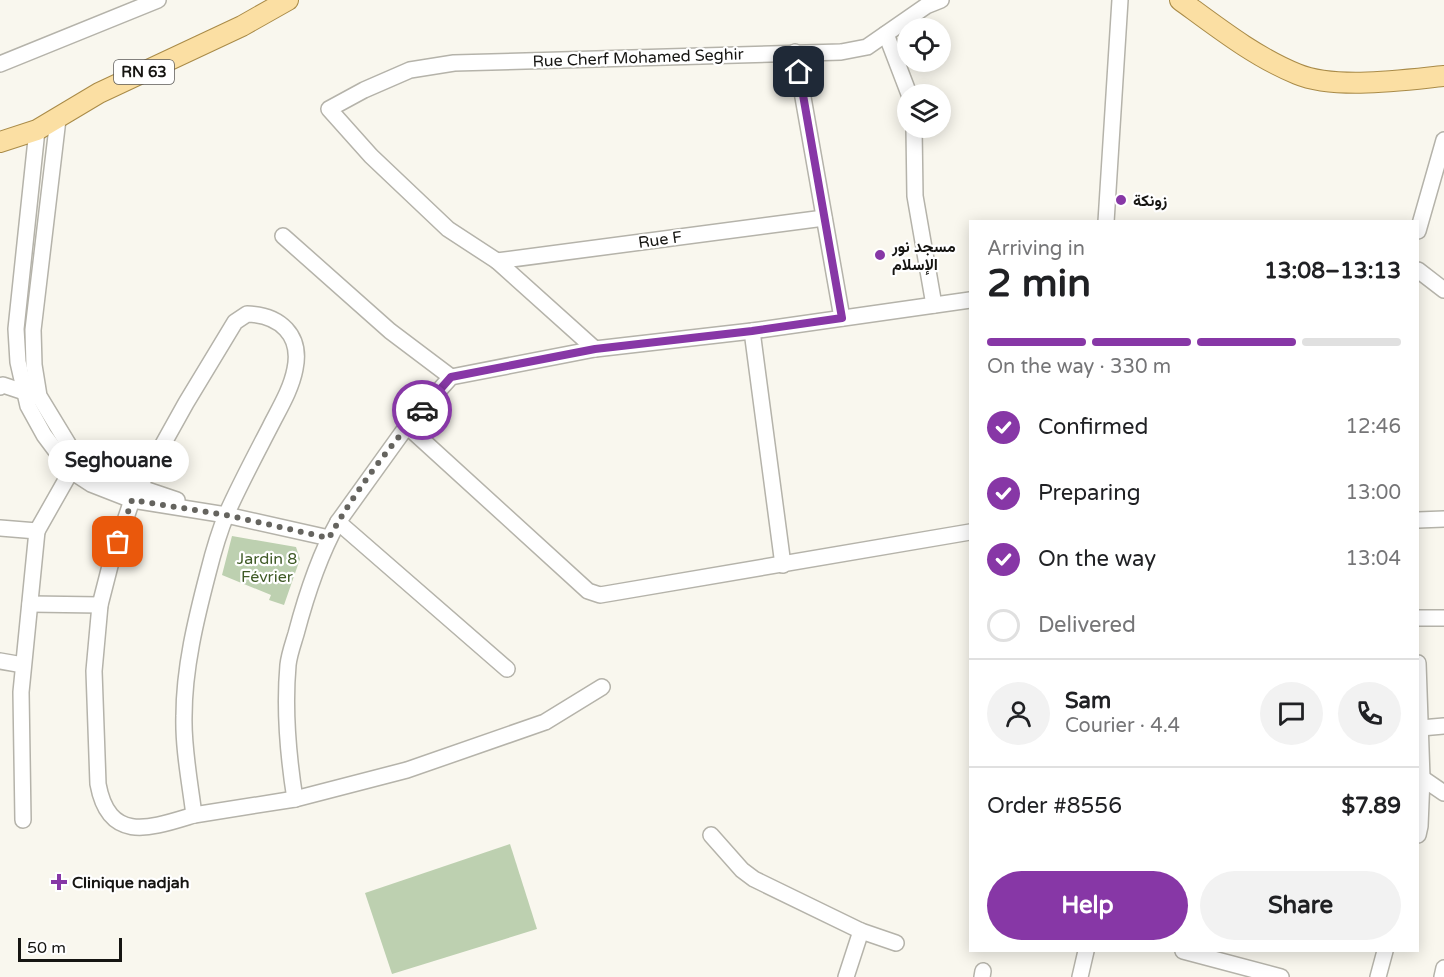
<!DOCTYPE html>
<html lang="en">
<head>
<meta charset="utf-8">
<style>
  body { margin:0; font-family:"Varela Round",Vazirmatn,sans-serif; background:#f2f2f2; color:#202124; height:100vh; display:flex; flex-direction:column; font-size:22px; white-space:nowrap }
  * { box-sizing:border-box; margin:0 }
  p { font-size:20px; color:#757577 }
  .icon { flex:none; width:33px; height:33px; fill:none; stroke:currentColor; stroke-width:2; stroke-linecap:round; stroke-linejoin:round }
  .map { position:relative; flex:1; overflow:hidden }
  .side { position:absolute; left:969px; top:220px; width:450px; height:732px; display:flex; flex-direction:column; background:#fff; border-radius:0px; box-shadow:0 3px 15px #0003 }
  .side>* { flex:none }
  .fabs { position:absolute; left:897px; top:18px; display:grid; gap:12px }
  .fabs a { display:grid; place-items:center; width:54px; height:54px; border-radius:50%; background:#fff; box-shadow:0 3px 15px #0003; font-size:30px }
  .scale { position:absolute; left:18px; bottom:15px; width:104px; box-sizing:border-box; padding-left:6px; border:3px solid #161512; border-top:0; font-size:16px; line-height:21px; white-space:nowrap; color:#161512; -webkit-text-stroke:4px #fff; paint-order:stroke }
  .pin { position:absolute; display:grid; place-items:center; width:51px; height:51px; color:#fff; margin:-26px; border-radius:12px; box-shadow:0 3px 9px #0006 }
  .courier { position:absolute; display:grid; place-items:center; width:60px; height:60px; margin:-30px; border:4px solid #8737a6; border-radius:50%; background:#fff; color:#222; box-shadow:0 2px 8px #0007 }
  .bubble { position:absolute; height:42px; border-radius:21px; background:#fff; box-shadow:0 3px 15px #0003; font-size:20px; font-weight:700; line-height:42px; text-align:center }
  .summary em { font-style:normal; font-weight:700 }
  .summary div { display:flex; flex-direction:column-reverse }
  .summary { display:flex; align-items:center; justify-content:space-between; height:102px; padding:0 18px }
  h1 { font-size:39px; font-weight:700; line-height:45px }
  .bar { display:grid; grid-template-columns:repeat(4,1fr); gap:9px 6px; align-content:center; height:72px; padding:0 18px }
  .bar i { height:8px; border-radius:4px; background:#e0e0e0 }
  .bar .active { background:#8737a6 }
  .bar p { grid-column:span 4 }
  .line { display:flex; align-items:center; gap:15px; padding:0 18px; border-top:2px solid #e0e0e0 }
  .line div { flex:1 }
  .round { display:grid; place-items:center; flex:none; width:63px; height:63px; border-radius:32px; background:#f2f2f2 }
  ol { padding:0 18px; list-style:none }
  li { display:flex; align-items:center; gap:18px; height:66px }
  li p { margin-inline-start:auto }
  li .icon { padding:6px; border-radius:50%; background:#8737a6; color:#fff; stroke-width:4 }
  li:last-child { color:#757577 }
  li i { width:33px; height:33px; border:3px solid #e0e0e0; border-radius:50% }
  .button { display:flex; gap:12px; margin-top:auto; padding:12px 18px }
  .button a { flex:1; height:69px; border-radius:36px; background:#8737a6; color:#fff; font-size:24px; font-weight:700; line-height:69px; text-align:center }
  .button a+a { background:#f2f2f2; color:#202124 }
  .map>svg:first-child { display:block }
  .green { fill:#bdd0b0 }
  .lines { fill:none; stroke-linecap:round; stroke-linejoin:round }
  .minor-casing { stroke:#b5b3aa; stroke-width:18 }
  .major-casing { stroke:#a98b48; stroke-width:22 }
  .minor { stroke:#fff; stroke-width:15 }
  .major { stroke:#fbdfa3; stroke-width:20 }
  .done { stroke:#65645f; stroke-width:6; stroke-dasharray:0 10.8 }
  .route { stroke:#8737a6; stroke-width:8 }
  .poi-dot { fill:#8737a6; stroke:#fff; stroke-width:2 }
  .labels { text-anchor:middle; stroke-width:4.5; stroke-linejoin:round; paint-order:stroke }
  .shield { fill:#fff; stroke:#5c5b59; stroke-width:1.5 }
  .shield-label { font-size:15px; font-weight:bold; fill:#161512 }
  .street-label { font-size:16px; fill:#161512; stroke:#fff }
  .poi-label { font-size:16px; font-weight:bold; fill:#161512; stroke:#fff; text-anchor:start }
  .park-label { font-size:16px; fill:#3f5a26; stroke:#fff }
</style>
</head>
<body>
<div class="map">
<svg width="1444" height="977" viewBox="0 0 1444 977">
  <rect width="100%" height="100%" fill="#f9f7ee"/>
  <g class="green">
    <polygon points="232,536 296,547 300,559 284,605 269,600 271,595 222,575"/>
    <polygon points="510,844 537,929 392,974 365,893"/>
  </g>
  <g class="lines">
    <defs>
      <g id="minor">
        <polyline points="886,34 909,94"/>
        <polyline points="795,52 842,318"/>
        <polyline points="0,64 158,0"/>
        <polyline points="58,119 33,330 34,365 39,396 70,447 90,467 106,476 177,500"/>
        <polyline points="914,128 915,196 934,305"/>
        <polyline points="37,130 16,329 18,362 28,406 44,435 71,471 91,484 132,500 226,515 329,538"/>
        <polyline points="1106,222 1120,0"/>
        <polyline points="1418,231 1444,140"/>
        <polyline points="283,236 390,331 451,377"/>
        <polyline points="497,261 824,218"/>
        <polyline points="1418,270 1444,290"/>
        <path d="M247 314C280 315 302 335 295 369 291 390 279 409 270 427 255 456 240 484 227 513 219 532 213 553 208 573 196 619 184 668 184 716 183 748 190 783 194 815 151 828 109 844 98 784L94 671 100 605 111 562 132 500 186 403 235 322Z"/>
        <polyline points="752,331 783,565"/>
        <polyline points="595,349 497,261 448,229 371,156 329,109 364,90 410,70 454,63 841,52 867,47 926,6 941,0"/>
        <polyline points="0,387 3,385 30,394"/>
        <polyline points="407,426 588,591 600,595 970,532"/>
        <polyline points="1418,520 1444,519"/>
        <polyline points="338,522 507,669"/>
        <polyline points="0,528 37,531 71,471"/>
        <polyline points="30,604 100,605"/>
        <polyline points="1418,618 1444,618"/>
        <polyline points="0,661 23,665"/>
        <polyline points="1418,663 1422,778 1420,826 1418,835"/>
        <polyline points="1421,728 1444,726"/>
        <polyline points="1422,778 1444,793"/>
        <path d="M295 799C288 755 284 710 288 665 289 655 293 644 296 634 306 596 319 556 338 522L407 426 451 377 595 349 752 331 970 300"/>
        <polyline points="194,815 295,799 407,770 545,722 602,687"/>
        <polyline points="23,820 21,692 37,531"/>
        <polyline points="711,835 742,870 754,879 861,931 896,943"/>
        <polyline points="1183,951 1281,977"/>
        <polyline points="846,977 861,931"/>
        <polyline points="982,977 983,971"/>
        <polyline points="1080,977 1086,951"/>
        <polyline points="1378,977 1385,951"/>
        <polyline points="1442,977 1444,968"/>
      </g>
      <g id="major">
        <path d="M1180 0C1217 27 1255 57 1297 74 1335 90 1404 80 1444 76"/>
        <polyline points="0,142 37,130 99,93 242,26 288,0"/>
      </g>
    </defs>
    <use href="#minor" class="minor-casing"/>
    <use href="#major" class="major-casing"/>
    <use href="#minor" class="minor"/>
    <use href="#major" class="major"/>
  </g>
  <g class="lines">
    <path class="done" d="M118 542 132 500 226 515 329 538C354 493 387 449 422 410"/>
    <polyline class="route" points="422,410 451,377 595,349 752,331 842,318 799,72"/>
  </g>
  <g class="poi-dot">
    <circle cx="1121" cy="200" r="6"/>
    <circle cx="880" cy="255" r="6"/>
    <path d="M56 873h6v6h6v6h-6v6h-6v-6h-6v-6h6z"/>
  </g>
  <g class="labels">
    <rect class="shield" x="114" y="60" width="60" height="24" rx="4.5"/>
    <g class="shield-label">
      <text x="144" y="77">RN 63</text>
    </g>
    <g class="street-label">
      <text transform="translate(638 57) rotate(-2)" y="6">Rue Cherf Mohamed Seghir</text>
      <text transform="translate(660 239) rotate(-8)" y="6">Rue F</text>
    </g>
    <g class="poi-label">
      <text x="1133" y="206">زونكة</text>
      <text x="892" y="252">مسجد نور<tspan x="892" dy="18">الإسلام</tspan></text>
      <text x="72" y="888">Clinique nadjah</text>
    </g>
    <g class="park-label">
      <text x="267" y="564">Jardin 8<tspan x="267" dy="18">Février</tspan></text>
    </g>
  </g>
</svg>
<div class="fabs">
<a><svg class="icon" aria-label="locate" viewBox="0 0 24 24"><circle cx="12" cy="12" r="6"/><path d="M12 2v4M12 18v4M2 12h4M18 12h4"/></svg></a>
<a><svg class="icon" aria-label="layers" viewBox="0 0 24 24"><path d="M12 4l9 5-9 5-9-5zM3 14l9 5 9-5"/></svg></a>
</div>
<div class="scale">50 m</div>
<div class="pin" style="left:118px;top:542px;background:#ea580c"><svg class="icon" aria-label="bag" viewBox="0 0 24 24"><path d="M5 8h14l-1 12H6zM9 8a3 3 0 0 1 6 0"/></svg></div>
<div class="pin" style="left:799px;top:72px;background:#1f2937"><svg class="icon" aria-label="home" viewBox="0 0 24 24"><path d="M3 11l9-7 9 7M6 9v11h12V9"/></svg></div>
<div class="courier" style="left:422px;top:410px"><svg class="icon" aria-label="car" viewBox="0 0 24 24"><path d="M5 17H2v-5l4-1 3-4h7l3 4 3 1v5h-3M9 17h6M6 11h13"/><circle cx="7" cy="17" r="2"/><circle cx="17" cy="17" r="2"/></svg></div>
<div class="bubble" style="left:48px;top:440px;width:141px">Seghouane</div>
<section class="side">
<div class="summary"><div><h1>2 min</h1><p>Arriving in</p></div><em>13:08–13:13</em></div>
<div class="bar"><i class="active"></i><i class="active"></i><i class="active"></i><i></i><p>On the way · 330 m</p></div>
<ol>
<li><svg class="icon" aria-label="check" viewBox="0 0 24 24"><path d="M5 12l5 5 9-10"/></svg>Confirmed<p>12:46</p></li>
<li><svg class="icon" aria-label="check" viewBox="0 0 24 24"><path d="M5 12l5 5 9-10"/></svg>Preparing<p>13:00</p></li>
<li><svg class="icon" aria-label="check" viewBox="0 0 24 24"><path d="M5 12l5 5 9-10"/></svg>On the way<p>13:04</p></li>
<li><i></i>Delivered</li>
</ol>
<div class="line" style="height:108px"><a class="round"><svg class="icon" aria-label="person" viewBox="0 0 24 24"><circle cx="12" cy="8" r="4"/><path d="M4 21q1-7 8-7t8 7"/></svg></a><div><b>Sam</b><p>Courier · 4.4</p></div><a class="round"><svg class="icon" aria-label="chat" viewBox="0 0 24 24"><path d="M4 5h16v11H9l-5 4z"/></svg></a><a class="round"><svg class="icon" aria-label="phone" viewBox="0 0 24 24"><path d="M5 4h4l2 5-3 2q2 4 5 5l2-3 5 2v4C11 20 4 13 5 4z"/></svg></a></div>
<div class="line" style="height:78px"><div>Order #8556</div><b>$7.89</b></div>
<div class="button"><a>Help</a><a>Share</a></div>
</section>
</div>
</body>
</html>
